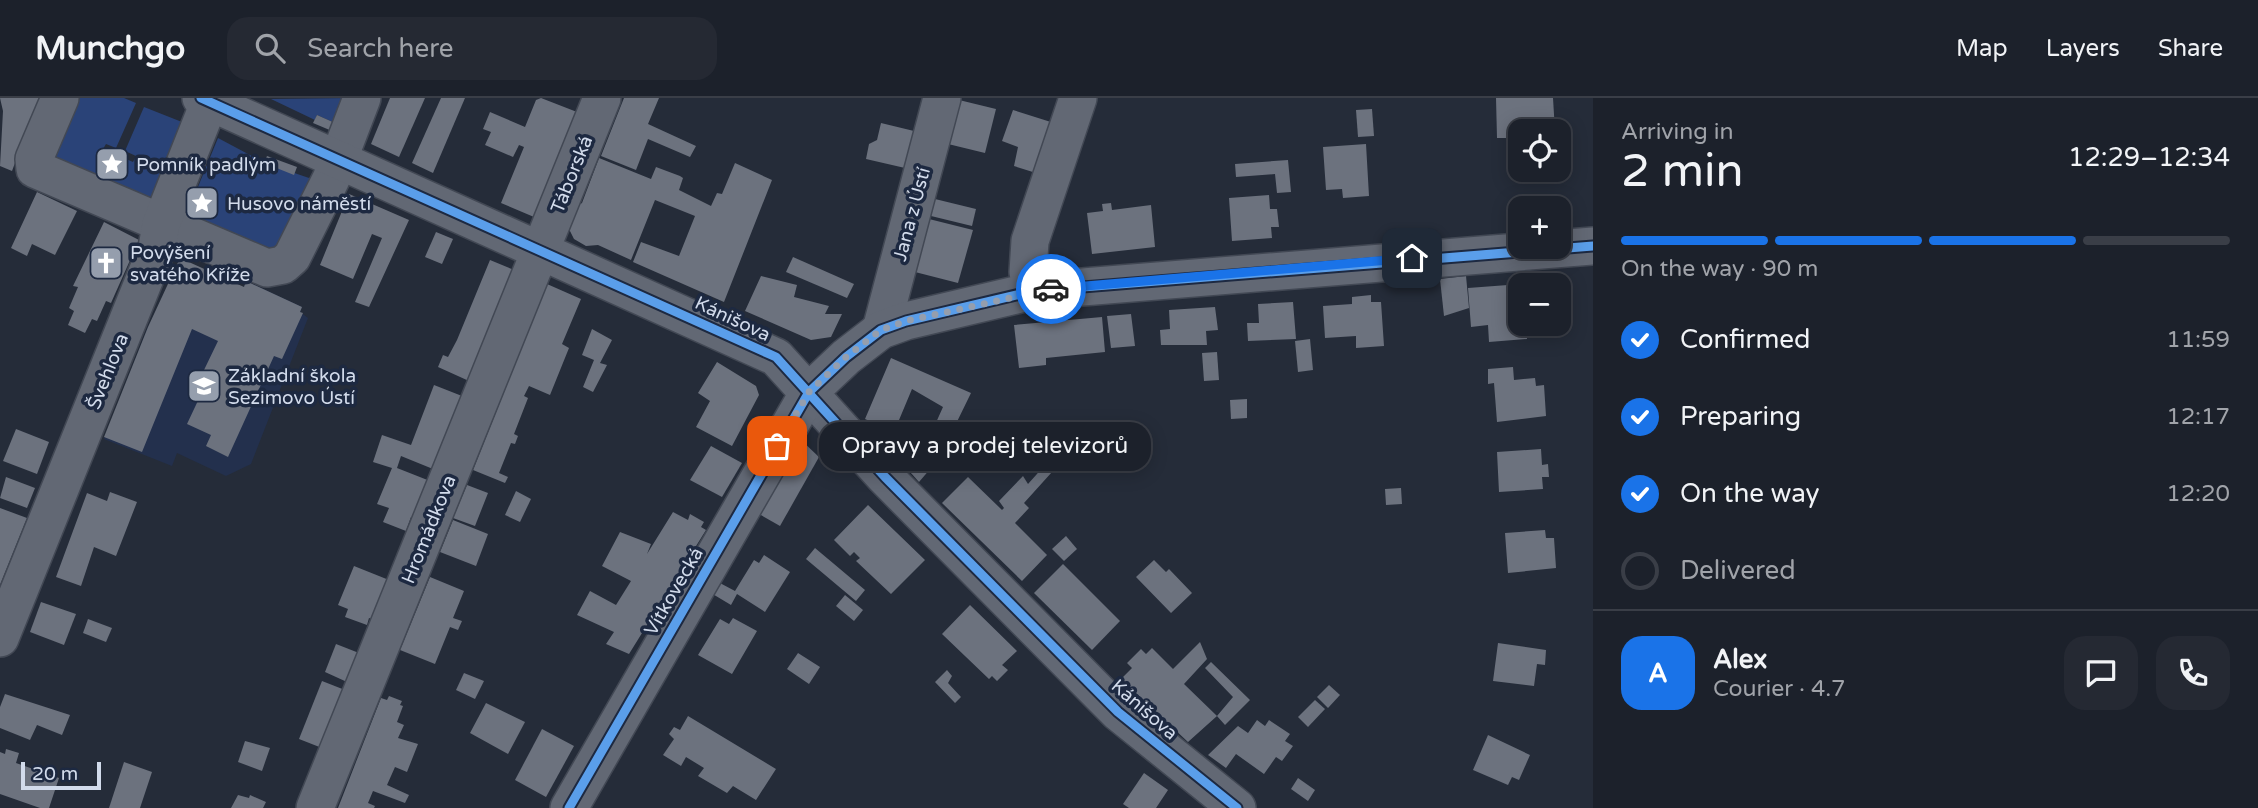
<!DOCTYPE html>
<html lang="en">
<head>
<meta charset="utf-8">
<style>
  body { margin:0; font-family:"Varela Round",sans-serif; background:#252933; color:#f1f3f6; height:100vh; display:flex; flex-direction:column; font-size:26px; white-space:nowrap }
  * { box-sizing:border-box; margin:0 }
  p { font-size:23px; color:#a0a3a9 }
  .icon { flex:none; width:38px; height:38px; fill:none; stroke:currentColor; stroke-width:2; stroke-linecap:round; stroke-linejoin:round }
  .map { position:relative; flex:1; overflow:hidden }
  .sheet { display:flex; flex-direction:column; background:#1c212b; width:665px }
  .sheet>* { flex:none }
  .controls { position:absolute; left:1508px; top:21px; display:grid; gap:14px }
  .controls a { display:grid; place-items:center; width:63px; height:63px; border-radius:14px; background:#1c212b; box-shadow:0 4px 18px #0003,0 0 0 2px #3a3e47; font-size:35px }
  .scale { position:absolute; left:21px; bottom:18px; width:80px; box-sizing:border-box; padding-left:7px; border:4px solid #d2dbeb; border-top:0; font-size:19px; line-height:24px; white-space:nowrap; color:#d2dbeb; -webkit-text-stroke:5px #1d2941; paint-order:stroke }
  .pin { position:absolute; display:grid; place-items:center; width:60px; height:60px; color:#fff; margin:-30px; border-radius:14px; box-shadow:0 4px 10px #0006 }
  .courier { position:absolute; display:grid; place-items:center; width:70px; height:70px; margin:-35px; border:5px solid #1a73e8; border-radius:50%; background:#fff; color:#222; box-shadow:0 2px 9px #0007 }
  .bubble { position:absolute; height:49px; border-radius:21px; background:#1c212b; box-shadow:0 4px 18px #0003,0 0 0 2px #3a3e47; font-size:23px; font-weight:600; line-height:49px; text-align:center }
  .head em { font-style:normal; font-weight:600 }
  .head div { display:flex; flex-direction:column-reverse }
  .head { display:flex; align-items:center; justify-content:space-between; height:119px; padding:0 28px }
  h1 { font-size:46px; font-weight:600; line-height:52px }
  .bar { display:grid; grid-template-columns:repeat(4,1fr); gap:10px 7px; align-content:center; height:84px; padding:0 28px }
  .bar i { height:9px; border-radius:5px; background:#3a3e47 }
  .bar .on { background:#1a73e8 }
  .bar p { grid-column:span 4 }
  .line { display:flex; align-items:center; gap:18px; padding:0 28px; border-top:2px solid #3a3e47 }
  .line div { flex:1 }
  .round { display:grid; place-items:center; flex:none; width:74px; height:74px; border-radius:21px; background:#252933 }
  ol { padding:0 28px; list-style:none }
  li { display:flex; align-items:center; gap:21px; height:77px }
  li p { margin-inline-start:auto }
  li .icon { padding:7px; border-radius:50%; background:#1a73e8; color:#fff; stroke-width:4 }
  li:last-child { color:#a0a3a9 }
  li i { width:38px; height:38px; border:4px solid #3a3e47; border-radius:50% }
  header { display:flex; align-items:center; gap:42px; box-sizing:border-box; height:98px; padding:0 35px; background:#1c212b; border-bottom:2px solid #3a3e47 }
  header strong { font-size:33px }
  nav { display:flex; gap:38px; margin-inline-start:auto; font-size:24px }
  .search { width:490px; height:63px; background:#252933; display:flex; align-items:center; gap:18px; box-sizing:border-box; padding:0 24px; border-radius:21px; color:#a0a3a9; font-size:26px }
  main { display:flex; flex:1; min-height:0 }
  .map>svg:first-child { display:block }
  .built { fill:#23304d }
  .green { fill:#2a4378 }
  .building { fill:#6c727e }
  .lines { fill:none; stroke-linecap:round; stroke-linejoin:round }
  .minor-casing { stroke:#424854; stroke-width:40 }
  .minor { stroke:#626874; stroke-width:37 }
  .cycleway-casing { stroke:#1d2941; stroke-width:13 }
  .cycleway { stroke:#5a9eea; stroke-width:9 }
  .done { stroke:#959ead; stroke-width:7; stroke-dasharray:0 12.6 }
  .route { stroke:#1a73e8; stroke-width:9 }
  .labels { text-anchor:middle; stroke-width:7; stroke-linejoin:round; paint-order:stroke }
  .poi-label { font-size:19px; fill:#d2dbeb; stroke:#1d2941; text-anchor:start }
  .street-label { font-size:19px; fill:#d2dbeb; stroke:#1d2941 }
</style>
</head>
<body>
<header>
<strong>Munchgo</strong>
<div class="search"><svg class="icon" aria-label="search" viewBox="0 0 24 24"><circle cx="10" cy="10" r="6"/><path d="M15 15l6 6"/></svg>Search here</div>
<nav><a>Map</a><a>Layers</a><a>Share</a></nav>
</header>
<main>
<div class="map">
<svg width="1593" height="710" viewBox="0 0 1593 710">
  <rect width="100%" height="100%" fill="#252c39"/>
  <polygon class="built" points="246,183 302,209 300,214 308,220 251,366 226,378 177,355 172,368 104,341 148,229 244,189"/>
  <g class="green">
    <polygon points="76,0 124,0 136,5 116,50 106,46 103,51 133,64 136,58 125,53 144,9 182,24 155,108 50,67"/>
    <polygon points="352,0 335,25 317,17 315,22 271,1"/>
    <polygon points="218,40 265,65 312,81 282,146 267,156 184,123"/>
  </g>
  <g class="building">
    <polygon points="0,0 39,0 12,73 0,68 3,13"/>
    <polygon points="390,0 425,0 399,59 371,46"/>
    <polygon points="441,0 465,0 433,75 412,65"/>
    <polygon points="541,0 577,14 534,119 501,105 524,49 519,47 513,59 485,47 491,34 483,31 490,14 525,29 536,2"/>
    <polygon points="624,0 659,0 648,26 696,48 690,59 648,41 636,72 601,58"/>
    <polygon points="1496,0 1553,0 1555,33 1521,33 1521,40 1497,40"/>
    <polygon points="959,2 996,11 985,55 948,46"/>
    <polygon points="1372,11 1374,38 1358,39 1356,12"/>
    <polygon points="1013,12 1054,25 1036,75 1014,68 1018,49 1002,43"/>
    <polygon points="317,17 335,25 332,33 313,25"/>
    <polygon points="881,25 914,33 913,40 917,41 905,70 866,61 869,46 877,42"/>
    <polygon points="1366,46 1369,98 1343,100 1342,91 1326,92 1323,49"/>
    <polygon points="267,58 297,69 294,77 264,65"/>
    <polygon points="599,60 651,81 656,69 680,78 683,80 679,92 711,108 717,95 722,96 735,65 772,82 724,204 633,164 641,144 679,158 695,118 655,102 631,162 598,147 586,148 574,141 568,129 577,108 582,105"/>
    <polygon points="1288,62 1291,94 1277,95 1275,76 1236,79 1235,66"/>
    <polygon points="37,94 77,113 55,157 32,146 27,158 11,150"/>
    <polygon points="349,96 409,122 369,209 355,204 382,140 372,136 353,181 320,167"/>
    <polygon points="1269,97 1270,111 1277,111 1279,129 1271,129 1272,140 1232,143 1229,100"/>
    <polygon points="935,101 976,111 972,128 931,118"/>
    <polygon points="1111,105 1112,112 1151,107 1155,149 1092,156 1087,115 1103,113 1102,106"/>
    <polygon points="929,121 973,132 958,185 915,174"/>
    <polygon points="104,124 139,142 111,205 106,203 97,223 92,221 85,235 68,227 74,213 69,210 78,189 73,188"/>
    <polygon points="436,134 453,141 442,166 425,159"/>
    <polygon points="793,159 854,186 847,200 786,174"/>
    <polygon points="180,160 244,189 246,183 302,209 300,214 303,215 282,261 274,258 228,359 206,348 211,337 187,326 211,275 204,272 218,243 192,231 142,354 104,339 148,229"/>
    <polygon points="490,162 514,172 469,283 438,269 443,257 448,259 457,242"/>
    <polygon points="761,178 797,187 794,199 829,208 825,216 842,216 831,239 811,242 745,213"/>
    <polygon points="1466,178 1469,210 1444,218 1440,181"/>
    <polygon points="547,186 581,201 562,246 569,250 550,297 529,288 524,298 528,300 514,336 518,338 515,346 511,345 499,375 508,379 505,385 473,372"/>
    <polygon points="1521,186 1521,226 1526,226 1527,241 1489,244 1488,227 1471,229 1468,190"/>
    <polygon points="1371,197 1371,204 1381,204 1384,248 1356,250 1356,238 1325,240 1323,208 1352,206 1352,199"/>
    <polygon points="1293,204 1296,241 1248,243 1247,225 1259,225 1258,206"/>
    <polygon points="1215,209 1218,232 1206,233 1207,247 1161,247 1160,232 1170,231 1169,212"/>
    <polygon points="1131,216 1135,248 1111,250 1107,218"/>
    <polygon points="1102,219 1105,254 1046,260 1046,267 1019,270 1014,227"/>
    <polygon points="592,231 612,242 600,265 607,267 593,294 583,289 594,262 582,257"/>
    <polygon points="1310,241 1313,272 1298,274 1295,243"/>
    <polygon points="1217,254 1219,282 1204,283 1202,255"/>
    <polygon points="891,260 971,295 951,336 934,329 943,309 912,291 894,334 865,321"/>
    <polygon points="717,264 756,288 759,297 732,348 696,329 710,303 698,295"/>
    <polygon points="1513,269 1514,282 1535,280 1536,288 1544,287 1546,318 1497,324 1494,285 1488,286 1488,271"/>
    <polygon points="434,287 462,298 433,371 401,358 397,370 430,383 414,421 411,419 406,433 383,424 389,410 377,406 392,370 373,364 382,337 411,347"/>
    <polygon points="1247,301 1247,320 1231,321 1230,302"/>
    <polygon points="977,326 1002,350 987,366 962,343"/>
    <polygon points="16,331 49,344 37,376 3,363"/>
    <polygon points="801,342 819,359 780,428 759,416"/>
    <polygon points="711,348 742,365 722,399 690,382"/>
    <polygon points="1541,351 1542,367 1548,366 1549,379 1542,379 1543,391 1499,394 1497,354"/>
    <polygon points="916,355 931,370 919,384 902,365"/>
    <polygon points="1045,367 1052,374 1024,405 1029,410 1015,425 1047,457 1022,483 942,405 968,379 1002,412 1004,410 999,403 1023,378 1028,386"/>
    <polygon points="6,379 35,390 27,410 0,400"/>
    <polygon points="467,387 488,395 475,428 453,420"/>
    <polygon points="1401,390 1402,406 1386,407 1385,391"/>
    <polygon points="516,393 531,401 520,424 505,417"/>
    <polygon points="110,394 137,404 116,458 94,449 81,488 56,479 87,395 107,403"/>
    <polygon points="868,407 925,462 891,496 856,463 860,460 854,454 850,458 834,442"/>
    <polygon points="0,410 27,420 0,487"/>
    <polygon points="673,414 688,422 690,416 704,424 701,429 706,432 629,556 606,546 614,534 577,517 590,493 616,507 631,483 602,468 620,434 651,446 647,456"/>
    <polygon points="453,422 488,436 476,468 440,454"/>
    <polygon points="1545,432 1546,440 1554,440 1556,470 1508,475 1505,435"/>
    <polygon points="1066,438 1077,451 1064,463 1052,451"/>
    <polygon points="815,450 865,492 856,503 806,461"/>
    <polygon points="764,457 790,474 765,514 737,496 731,507 711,495 718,484 735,493 754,462 759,465"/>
    <polygon points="1154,462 1166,474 1169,471 1192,495 1171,515 1136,479"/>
    <polygon points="1063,466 1120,523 1092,552 1034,495"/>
    <polygon points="354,468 389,482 374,522 369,520 367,527 345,519 348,511 338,507"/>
    <polygon points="430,479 464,493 453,520 462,523 458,532 450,529 435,566 400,552"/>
    <polygon points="845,497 863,512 854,523 836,508"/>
    <polygon points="41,504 76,516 64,547 30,534"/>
    <polygon points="970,507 1017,553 1002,567 1008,572 997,583 992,578 989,581 942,536"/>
    <polygon points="733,520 757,533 732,576 698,557 720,521 729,526"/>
    <polygon points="88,521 112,530 106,544 83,535"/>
    <polygon points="1200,544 1207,561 1184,586 1217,618 1188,644 1121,581 1132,570 1127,565 1141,551 1146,556 1152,550 1173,571"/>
    <polygon points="1498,545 1546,552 1545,567 1537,566 1534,588 1493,583"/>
    <polygon points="336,546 359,555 347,584 325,574"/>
    <polygon points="798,555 820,569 809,586 787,571"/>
    <polygon points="1211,564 1250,602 1225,627 1217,618 1233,599 1205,570"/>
    <polygon points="947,572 952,578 948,585 961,599 955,605 935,584"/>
    <polygon points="464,575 484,583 475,601 456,592"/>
    <polygon points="322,583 345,592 322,650 299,641"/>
    <polygon points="1329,587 1340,597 1328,610 1317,599"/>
    <polygon points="5,596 70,617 62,637 37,627 30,642 0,630 0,609"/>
    <polygon points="389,598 402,603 400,607 403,608 397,624 404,627 398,640 418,646 407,674 395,669 387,687 409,697 405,705 373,693 368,705 375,708 374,710 338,710 381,600 387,602"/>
    <polygon points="1315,602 1325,611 1308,629 1298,619"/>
    <polygon points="486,605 525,624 508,656 470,635"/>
    <polygon points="688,618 776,671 756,702 733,688 727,695 698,678 704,670 686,659 681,668 663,657 674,641 669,636 674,629 680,632"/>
    <polygon points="1257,622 1265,628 1269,622 1290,636 1285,643 1293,648 1282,663 1276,659 1264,676 1236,656 1226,670 1208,657 1238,628 1248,635"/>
    <polygon points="542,631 574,648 546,699 515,682"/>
    <polygon points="1488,637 1530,657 1519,682 1512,679 1508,687 1473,672"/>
    <polygon points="245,643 270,650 262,673 238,664"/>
    <polygon points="6,651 19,655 16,665 59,680 49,710 40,710 0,696 0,654 5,656"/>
    <polygon points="124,664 152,674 140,710 109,710"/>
    <polygon points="1144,675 1168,692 1156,710 1129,710 1123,706"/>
    <polygon points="1298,680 1315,692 1308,703 1291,691"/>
    <polygon points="238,697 249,700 250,697 266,704 263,710 231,710"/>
  </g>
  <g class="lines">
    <defs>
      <g id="minor">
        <polyline points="60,0 34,61 35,71 267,170 283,167 292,159 331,81 362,0"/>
        <polyline points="201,0 776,259 885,379 1118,614 1237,710"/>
        <polyline points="1033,193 1028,174 1030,143 1078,0"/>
        <polyline points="881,232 942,0"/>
        <polyline points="0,540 157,150 161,126 211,0"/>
        <polyline points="315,710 602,0"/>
        <polyline points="569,710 809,294 846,259 881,232 906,223 1033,193 1593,148"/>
      </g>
    </defs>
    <use href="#minor" class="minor-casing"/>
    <use href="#minor" class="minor"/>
    <defs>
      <g id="cycleway">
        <polyline points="201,0 776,259 885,379 1118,614 1237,710"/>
        <polyline points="569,710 809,294 846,259 881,232 906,223 1033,193 1593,148"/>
      </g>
    </defs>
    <use href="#cycleway" class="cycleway-casing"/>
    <use href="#cycleway" class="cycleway"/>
  </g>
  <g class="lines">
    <polyline class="done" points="777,348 809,294 846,259 881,232 906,223 1051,191"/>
    <polyline class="route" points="1051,191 1412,160"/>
  </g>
  <defs>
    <symbol id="sight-square" viewBox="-11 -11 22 22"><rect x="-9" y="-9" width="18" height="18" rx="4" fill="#959ead" stroke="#1d2941"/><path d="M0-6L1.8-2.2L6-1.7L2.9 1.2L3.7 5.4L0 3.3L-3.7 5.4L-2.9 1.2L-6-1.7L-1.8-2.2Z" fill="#fff"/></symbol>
    <symbol id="church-square" viewBox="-11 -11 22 22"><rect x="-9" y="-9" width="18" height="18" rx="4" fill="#959ead" stroke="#1d2941"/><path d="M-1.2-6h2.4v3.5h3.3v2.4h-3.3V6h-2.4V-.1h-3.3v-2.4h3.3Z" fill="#fff"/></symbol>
    <symbol id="school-square" viewBox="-11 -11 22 22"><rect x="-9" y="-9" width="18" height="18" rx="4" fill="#959ead" stroke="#1d2941"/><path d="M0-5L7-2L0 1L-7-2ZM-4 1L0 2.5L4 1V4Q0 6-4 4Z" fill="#fff"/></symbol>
  </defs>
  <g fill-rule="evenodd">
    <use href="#sight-square" x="93" y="47" width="38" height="38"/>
    <use href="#sight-square" x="183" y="86" width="38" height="38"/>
    <use href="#church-square" x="87" y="146" width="38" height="38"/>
    <use href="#school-square" x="185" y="269" width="38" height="38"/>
  </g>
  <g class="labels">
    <g class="poi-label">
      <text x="136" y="73">Pomník padlým</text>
      <text x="227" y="112">Husovo náměstí</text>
      <text x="130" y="161">Povýšení<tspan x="130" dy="22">svatého Kříže</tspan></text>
      <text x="228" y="284">Základní škola<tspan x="228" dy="22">Sezimovo Ústí</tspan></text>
    </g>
    <g class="street-label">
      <text transform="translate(571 76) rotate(-68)" y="7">Táborská</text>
      <text transform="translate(911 116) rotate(-75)" y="7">Jana z Ústí</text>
      <text transform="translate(733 220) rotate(25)" y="7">Kánišova</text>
      <text transform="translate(107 273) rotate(-68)" y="7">Švehlova</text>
      <text transform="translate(428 431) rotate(-68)" y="7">Hromádkova</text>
      <text transform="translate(673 493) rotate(-60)" y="7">Vítkovecká</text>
      <text transform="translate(1145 611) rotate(41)" y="7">Kánišova</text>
    </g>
  </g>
</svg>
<div class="controls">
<a><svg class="icon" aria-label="locate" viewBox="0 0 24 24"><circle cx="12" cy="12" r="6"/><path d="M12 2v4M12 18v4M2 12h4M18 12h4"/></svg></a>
<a>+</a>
<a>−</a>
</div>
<div class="scale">20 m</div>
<div class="pin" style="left:777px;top:348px;background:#ea580c"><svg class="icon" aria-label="bag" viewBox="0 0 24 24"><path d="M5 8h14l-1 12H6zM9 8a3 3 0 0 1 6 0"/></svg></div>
<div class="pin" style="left:1412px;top:160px;background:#1f2937"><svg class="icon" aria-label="home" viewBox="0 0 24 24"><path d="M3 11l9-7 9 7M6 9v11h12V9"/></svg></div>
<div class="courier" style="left:1051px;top:191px"><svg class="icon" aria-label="car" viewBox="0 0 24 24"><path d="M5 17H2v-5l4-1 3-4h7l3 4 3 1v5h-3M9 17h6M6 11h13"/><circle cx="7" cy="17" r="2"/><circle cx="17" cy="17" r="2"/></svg></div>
<div class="bubble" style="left:819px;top:324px;width:332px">Opravy a prodej televizorů</div>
</div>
<section class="sheet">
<div class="head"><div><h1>2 min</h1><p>Arriving in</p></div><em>12:29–12:34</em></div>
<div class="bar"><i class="on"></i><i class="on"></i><i class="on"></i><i></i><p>On the way · 90 m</p></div>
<ol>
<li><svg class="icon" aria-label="check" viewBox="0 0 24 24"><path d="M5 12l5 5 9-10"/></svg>Confirmed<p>11:59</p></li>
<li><svg class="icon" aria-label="check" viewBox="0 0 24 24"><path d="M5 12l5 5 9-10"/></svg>Preparing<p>12:17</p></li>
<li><svg class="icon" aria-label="check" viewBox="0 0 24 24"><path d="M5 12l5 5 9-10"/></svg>On the way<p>12:20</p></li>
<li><i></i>Delivered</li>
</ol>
<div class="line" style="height:126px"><b class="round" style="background:#1a73e8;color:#fff">A</b><div><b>Alex</b><p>Courier · 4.7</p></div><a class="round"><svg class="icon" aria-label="chat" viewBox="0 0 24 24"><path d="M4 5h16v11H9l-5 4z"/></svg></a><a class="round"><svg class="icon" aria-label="phone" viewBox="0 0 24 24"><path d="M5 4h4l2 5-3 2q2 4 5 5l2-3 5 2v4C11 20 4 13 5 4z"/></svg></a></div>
</section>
</main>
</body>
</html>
